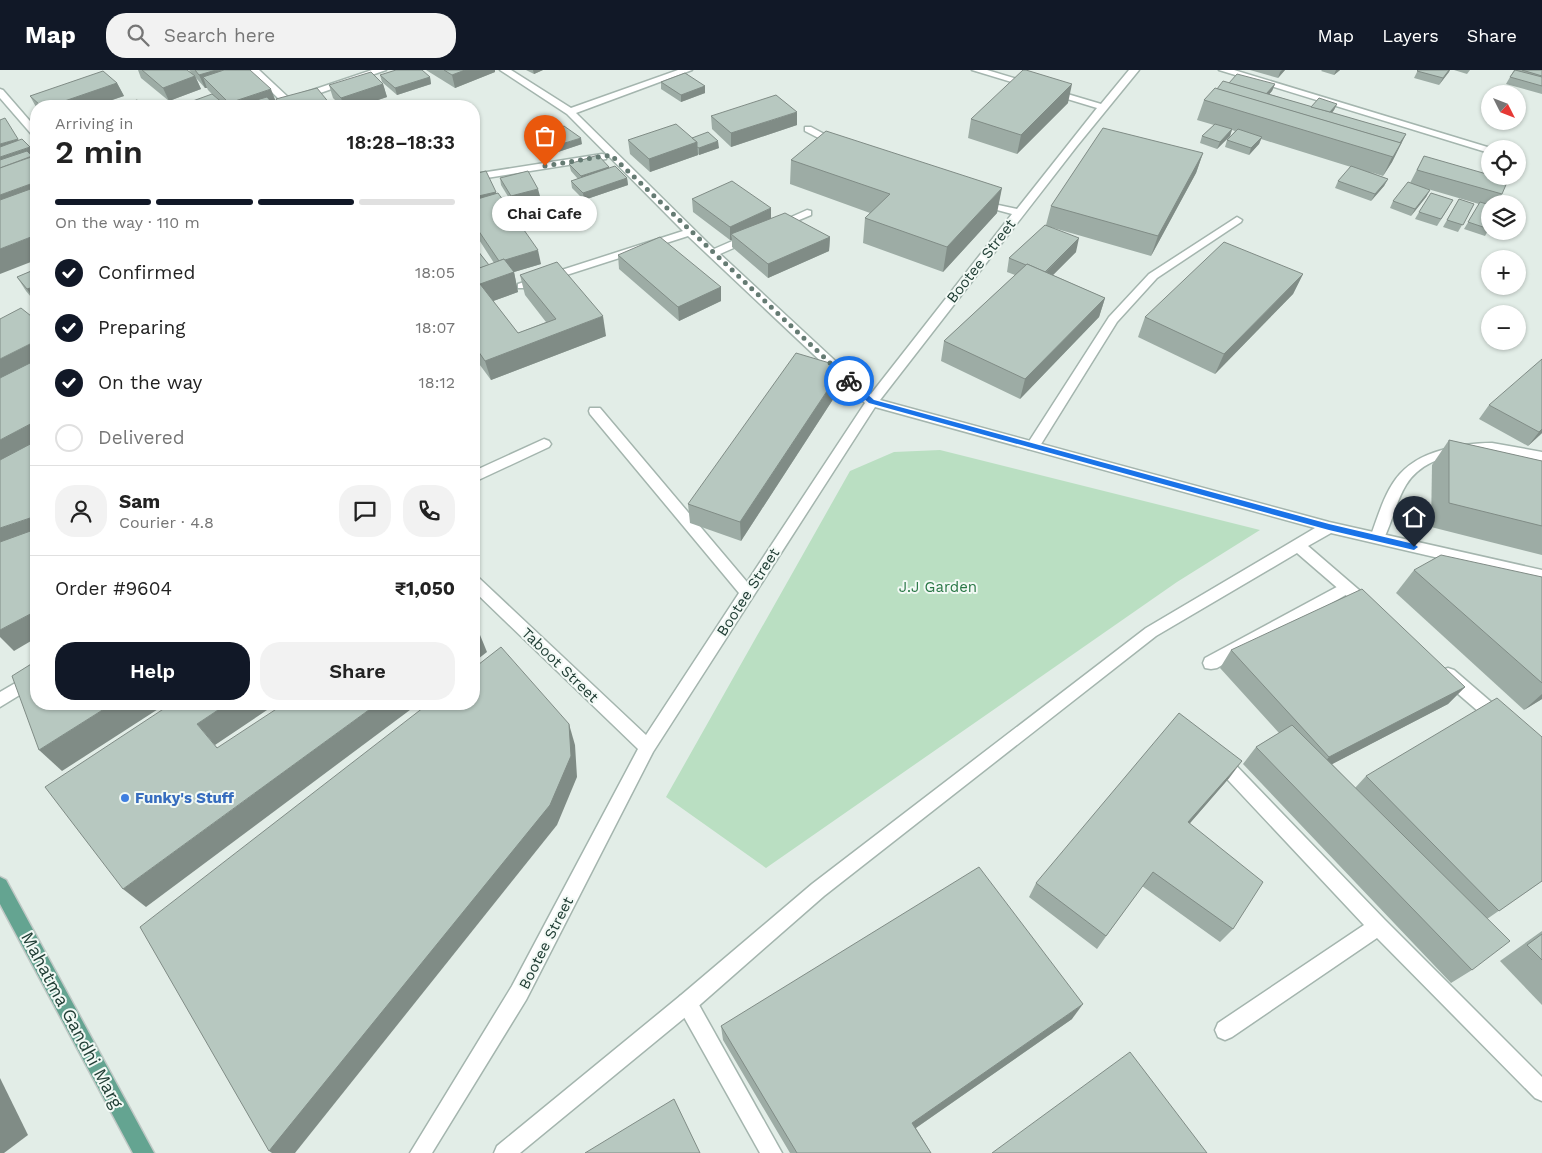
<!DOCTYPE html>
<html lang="en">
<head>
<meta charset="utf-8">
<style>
  body { margin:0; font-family:"Work Sans",sans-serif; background:#f2f2f2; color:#222; height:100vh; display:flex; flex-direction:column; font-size:19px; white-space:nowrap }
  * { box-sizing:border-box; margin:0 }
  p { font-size:16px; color:#767676 }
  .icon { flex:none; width:28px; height:28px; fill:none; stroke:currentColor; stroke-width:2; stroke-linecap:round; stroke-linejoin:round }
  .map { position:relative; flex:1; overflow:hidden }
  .panel { position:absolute; left:30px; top:30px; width:450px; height:610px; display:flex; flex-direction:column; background:#fff; border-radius:20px; box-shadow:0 1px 4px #0004 }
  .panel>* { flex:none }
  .needle { width:32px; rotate:132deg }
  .buttons { position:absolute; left:1481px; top:15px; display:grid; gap:10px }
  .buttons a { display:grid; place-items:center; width:45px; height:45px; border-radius:50%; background:#fff; box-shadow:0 1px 4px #0004; font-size:25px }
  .pin { position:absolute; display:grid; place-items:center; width:42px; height:42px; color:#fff; margin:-51px -21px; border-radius:50% 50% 50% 0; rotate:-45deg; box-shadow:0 0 5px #0007 }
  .pin .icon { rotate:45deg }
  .courier { position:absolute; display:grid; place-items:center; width:50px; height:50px; margin:-25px; border:4px solid #1a73e8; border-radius:50%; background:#fff; color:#222; box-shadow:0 1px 6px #0007 }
  .bubble { position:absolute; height:35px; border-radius:18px; background:#fff; box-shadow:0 1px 4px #0004; font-size:16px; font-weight:600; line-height:35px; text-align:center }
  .overview em { font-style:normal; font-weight:600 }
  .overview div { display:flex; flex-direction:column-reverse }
  .overview { display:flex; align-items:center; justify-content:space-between; height:85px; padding:0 25px }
  h1 { font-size:32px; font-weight:600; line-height:38px }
  .bar { display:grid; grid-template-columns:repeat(4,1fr); gap:8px 5px; align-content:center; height:60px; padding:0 25px }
  .bar i { height:6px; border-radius:4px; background:#e0e0e0 }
  .bar .selected { background:#111827 }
  .bar p { grid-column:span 4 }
  .line { display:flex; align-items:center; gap:12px; padding:0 25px; border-top:1px solid #e0e0e0 }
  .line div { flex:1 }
  .round { display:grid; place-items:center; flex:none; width:52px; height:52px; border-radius:20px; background:#f2f2f2 }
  ol { padding:0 25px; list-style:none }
  li { display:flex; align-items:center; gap:15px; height:55px }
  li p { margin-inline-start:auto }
  li .icon { padding:5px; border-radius:50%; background:#111827; color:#fff; stroke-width:4 }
  li:last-child { color:#767676 }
  li i { width:28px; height:28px; border:2px solid #e0e0e0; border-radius:50% }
  .action { display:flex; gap:10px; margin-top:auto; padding:10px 25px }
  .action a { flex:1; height:58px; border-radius:20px; background:#111827; color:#fff; font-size:20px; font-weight:600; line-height:58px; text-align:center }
  .action a+a { background:#f2f2f2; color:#222 }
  header { display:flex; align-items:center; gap:30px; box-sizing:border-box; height:70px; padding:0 25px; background:#111827; color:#fff }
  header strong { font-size:24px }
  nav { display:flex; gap:28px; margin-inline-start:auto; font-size:18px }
  .search { width:350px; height:45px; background:#f2f2f2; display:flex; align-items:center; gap:12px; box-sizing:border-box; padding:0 18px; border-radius:20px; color:#767676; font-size:19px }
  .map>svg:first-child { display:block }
  .green { fill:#badfc2 }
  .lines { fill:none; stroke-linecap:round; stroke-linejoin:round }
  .service-casing { stroke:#a4b5ae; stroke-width:3 }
  .minor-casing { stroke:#a4b5ae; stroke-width:3 }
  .primary-casing { stroke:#c1c9c6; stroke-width:3 }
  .service { fill:#fff; fill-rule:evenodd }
  .minor { fill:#fff; fill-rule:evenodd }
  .primary { fill:#64a491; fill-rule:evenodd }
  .wall { fill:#9daca5 }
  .shaded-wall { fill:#808c86 }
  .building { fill:#b7c8c0; stroke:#808c86 }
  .route { fill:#1a73e8 }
  .done { stroke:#657b73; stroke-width:5; stroke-dasharray:0 9 }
  .shop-dot { fill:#3f7fe0; stroke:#f2f9f5; stroke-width:2 }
  .labels { text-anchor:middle; stroke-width:4; stroke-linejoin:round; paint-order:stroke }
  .street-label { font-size:15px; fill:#213e35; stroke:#f2f9f5 }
  .park-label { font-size:15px; fill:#297745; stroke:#f2f9f5 }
  .shop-label { font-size:15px; font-weight:bold; fill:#366cbe; stroke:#f2f9f5; text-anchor:start }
  .near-street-label { font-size:18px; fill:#213e35; stroke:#f2f9f5 }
</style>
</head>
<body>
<header>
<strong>Map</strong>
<div class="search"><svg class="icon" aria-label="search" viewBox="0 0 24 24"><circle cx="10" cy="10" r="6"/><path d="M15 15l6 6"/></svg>Search here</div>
<nav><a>Map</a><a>Layers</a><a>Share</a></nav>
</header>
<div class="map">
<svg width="1542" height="1083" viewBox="0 0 1542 1083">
  <rect width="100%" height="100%" fill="#e2ede7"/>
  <polygon class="green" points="940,380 1260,460 1177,512 766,798 666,727 850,401 894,382"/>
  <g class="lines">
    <defs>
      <g id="service">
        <polygon points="1237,147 1242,150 1241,152 1157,208 1117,252 1038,379 1028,379 1026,376 1028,373 1109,247 1149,204"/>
        <path d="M1492 373 1542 382V392C1501 382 1433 372 1406 415 1395 433 1392 454 1382 472H1372L1370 468C1386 424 1392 394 1442 380 1458 375 1474 373 1492 373Z"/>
        <polygon points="1346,512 1351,514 1353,518 1351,522 1217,598 1211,599 1205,598 1203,593 1205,588"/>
        <polygon points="687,923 694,926 782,1083 760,1083 680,940 677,933 680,926"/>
      </g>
      <g id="minor">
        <polygon points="249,0 259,0 289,28 372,0 386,0 283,36 269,36 281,31"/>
        <polygon points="500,0 511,0 571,38 678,0 692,0 576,43 714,179 746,165 754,165 754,169 720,184 871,324 1012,144 975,134 975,130 1017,139 1097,38 972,0 987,0 1101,34 1129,0 1139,0 1077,76 880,330 1329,452 1542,500 1542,512 1331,463 1308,476 1373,532 1375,536 1373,540 1363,540 1297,483 1156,566 824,826 694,940 520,1083 494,1083 497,1076 680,926 812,814 1146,558 1315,458 875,337 653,682 526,930 432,1083 410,1083 512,916 638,679 474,521 474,506 479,508 646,665 739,523 590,344 589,341 590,338 600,338 747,512 865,333 688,166 526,218 518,218 518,214 683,161 567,44"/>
        <polygon points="1219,0 1234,0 1494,79 1490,79 1490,83 1486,82"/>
        <polygon points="0,19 3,20 36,58 36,67 33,66 0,28"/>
        <polygon points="805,57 811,57 843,74 834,76 805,61"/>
        <polygon points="602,84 606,85 606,89 474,110 474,104"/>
        <polygon points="807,140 811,141 811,145 780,158 772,158 771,156"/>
        <polygon points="544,369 549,371 551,374 549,377 474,412 474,401"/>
        <polygon points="1448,598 1454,600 1505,644 1507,649 1505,654 1499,656 1493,654 1442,610 1440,605 1442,600"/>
        <polygon points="36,601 36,615 0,637 0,622"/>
        <polygon points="1219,682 1225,684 1385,850 1542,1007 1542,1031 1535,1028 1377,868 1232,967 1225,970 1218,967 1215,960 1218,953 1364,855 1213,694 1211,689 1213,684"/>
      </g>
      <polygon id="primary" points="0,807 6,810 154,1083 133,1083 0,834"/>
    </defs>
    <use href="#service" class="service-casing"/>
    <use href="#minor" class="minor-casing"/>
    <use href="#primary" class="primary-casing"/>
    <use href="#service" class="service"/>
    <use href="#minor" class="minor"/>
    <use href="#primary" class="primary"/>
  </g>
  <g class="wall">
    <polygon points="138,0 187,0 193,5 189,0 250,0 276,32 272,33 275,36 179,36 214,26 208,20 207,18 205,18 196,8 201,19 169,31 141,8"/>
    <polygon points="426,0 495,0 495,2 455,18"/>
    <polygon points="526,0 543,0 534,4"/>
    <polygon points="1250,0 1285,0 1278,8"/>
    <polygon points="1322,0 1340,0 1334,5 1321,1"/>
    <polygon points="1418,0 1450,0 1439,15 1414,8"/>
    <polygon points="1454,0 1470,0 1467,4"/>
    <polygon points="1514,0 1542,0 1542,24 1506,14"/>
    <polygon points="380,5 430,7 431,14 397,25 382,12"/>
    <polygon points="661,12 705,16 705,23 681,32 661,19"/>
    <polygon points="117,13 124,26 94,36 36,36 36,37 30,26"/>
    <polygon points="1229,13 1275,14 1272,21 1269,24 1311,37 1337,34 1334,40 1332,43 1406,64 1392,92 1383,106 1370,102 1388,109 1384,116 1371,131 1335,118 1338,111 1351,97 1261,69 1259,74 1249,85 1225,77 1227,70 1235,61 1232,60 1230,66 1217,79 1200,73 1202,66 1214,55 1197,50 1204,30 1217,19"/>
    <polygon points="383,14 387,27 360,36 341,36 333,28 329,15"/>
    <polygon points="1068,33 1017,84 968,68 971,49"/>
    <polygon points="711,46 797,55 731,77 712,59"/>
    <polygon points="530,68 582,74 543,87 531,75"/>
    <polygon points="692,68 719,78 699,85 698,84 698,85 650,102 630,84 628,70"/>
    <polygon points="1203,83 1196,103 1151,186 1050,157 1076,182 1053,205 1105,228 1099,247 1020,329 941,291 944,271 1015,205 1007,202 1009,188 1046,155 1051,136"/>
    <polygon points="1424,86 1502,124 1496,134 1490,134 1490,157 1485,166 1464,159 1479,134 1421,117 1430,120 1426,127 1411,146 1390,138 1393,131 1410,113"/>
    <polygon points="791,90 997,143 943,202 863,173 865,148 870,143 790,114"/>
    <polygon points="569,94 609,97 609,98 627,108 628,115 584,130 572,118 571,111 578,109 571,101"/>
    <polygon points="474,104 496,122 496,124 541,194 514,202 518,222 493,231 518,263 546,252 525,225 520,205 606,266 491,310 474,287 474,176 489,195 494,193 474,162"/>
    <polygon points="500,108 540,126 512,133 501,115"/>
    <polygon points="692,129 771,148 830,167 829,181 768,208 732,177 732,170 730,170 693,142"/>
    <polygon points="1459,129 1474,134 1458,162 1443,157"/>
    <polygon points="1449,137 1437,156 1415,149 1419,142"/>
    <polygon points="618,185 721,217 721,231 679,251 619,199"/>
    <polygon points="36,199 36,233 26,221 17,207"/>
    <polygon points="1303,204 1293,224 1215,304 1138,267 1145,247"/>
    <polygon points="841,317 741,471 690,453 688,434"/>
    <polygon points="1489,335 1542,363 1528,376 1479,349"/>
    <polygon points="1449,370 1542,391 1542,485 1431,457 1432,395"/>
    <polygon points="1414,500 1542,507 1542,629 1524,640 1396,523"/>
    <polygon points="1231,580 1465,617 1448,634 1332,694 1355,718 1366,706 1542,811 1487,849 1472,900 1451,913 1243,694 1256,677 1279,663 1220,598"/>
    <polygon points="1230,707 1190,753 1233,859 1220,872 1142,816 1097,879 1029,827 1036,813"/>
    <polygon points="1542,861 1542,935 1500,891"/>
    <polygon points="1072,949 916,1058 931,1083 790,1083 723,970 721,956"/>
  </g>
  <g class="shaded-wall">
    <polygon points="216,0 245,0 203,7 207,18 205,18 199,5"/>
    <polygon points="465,0 495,0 495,2 455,18 452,5"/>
    <polygon points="533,0 543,0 534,4"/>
    <polygon points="1282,0 1285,0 1278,8 1280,2"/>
    <polygon points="1336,0 1340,0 1334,5"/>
    <polygon points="1449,0 1450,0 1449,2 1439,15 1443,8"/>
    <polygon points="195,6 201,19 169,31 163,18"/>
    <polygon points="430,7 431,14 397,25 395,18"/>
    <polygon points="117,13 124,26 94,36 50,36"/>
    <polygon points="383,14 387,27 360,36 344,36 341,28"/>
    <polygon points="1072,14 1068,33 1017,84 1021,65"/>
    <polygon points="1275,14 1272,21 1261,34 1263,27"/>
    <polygon points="705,16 705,23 681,32 681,25"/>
    <polygon points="271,19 276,32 264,36 231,36 229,33"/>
    <polygon points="330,34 331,36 322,36"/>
    <polygon points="1337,34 1334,40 1323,53 1326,47"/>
    <polygon points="797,42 797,55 731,77 731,63"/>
    <polygon points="1232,59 1230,66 1217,79 1220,72"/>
    <polygon points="1406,64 1392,92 1383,106 1397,77"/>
    <polygon points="1262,67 1259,74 1249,85 1251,78"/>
    <polygon points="581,68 582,74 543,87 542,80"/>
    <polygon points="18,69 22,76 0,82 0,74"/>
    <polygon points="718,71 719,78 699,85 699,78"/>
    <polygon points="697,72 698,85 650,102 649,89"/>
    <polygon points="30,77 34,84 0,96 0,87"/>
    <polygon points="1203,83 1196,103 1151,186 1158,166"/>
    <polygon points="609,97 610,104 582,113 581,106"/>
    <polygon points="627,108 628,115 584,130 583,123"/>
    <polygon points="1388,109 1384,116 1371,131 1375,124"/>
    <polygon points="36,112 36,128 0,142 0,125"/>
    <polygon points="1002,118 997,143 943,202 947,177"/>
    <polygon points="538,119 540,126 512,133 511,126"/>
    <polygon points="1430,120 1426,127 1411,146 1415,139"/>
    <polygon points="496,122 499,135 474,141 474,127"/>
    <polygon points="771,138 771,152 731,164 732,170 730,170 730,157"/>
    <polygon points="36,165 36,190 0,204 0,179"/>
    <polygon points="830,167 829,181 768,208 768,194"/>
    <polygon points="1079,168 1076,182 1041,217 1045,203"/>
    <polygon points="538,180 541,194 514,202 518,222 485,234 474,218 499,192"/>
    <polygon points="1303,204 1293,224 1215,304 1224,284"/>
    <polygon points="36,216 36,233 27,219"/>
    <polygon points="721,217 721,231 679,251 678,237"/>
    <polygon points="1105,228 1099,247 1020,329 1025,309"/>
    <polygon points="603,246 606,266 491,310 485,291"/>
    <polygon points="36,271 36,298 0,317 0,289"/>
    <polygon points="843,297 841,317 741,471 740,452"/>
    <polygon points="36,351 36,379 0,398 0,370"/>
    <polygon points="1542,359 1542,363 1528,376 1539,362"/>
    <polygon points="36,446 36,471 0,483 0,458"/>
    <polygon points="36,541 36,568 14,581 0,567 0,560"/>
    <polygon points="478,560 487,582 474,592 474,563"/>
    <polygon points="1465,617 1448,634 1315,703 1329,687"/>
    <polygon points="1542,624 1542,629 1524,640"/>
    <polygon points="112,634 166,634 62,701 39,680"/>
    <polygon points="227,634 276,634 215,675 235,699 197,654"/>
    <polygon points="377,634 418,634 146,837 123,819"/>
    <polygon points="569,654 575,675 577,707 557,755 295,1083 272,1083 269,1081"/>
    <polygon points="1242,691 1230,707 1177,768 1188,752"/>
    <polygon points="1083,934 1072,949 907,1064 912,1053"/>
    <polygon points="0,1008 28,1065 4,1083 0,1083"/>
  </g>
  <g class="building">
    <polygon points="142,0 187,0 195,6 163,18"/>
    <polygon points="195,0 216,0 199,5"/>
    <polygon points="224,0 250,0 271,19 229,33 203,7"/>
    <polygon points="396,0 422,0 430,7 395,18 380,5"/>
    <polygon points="444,0 465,0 452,5"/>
    <polygon points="1023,0 1026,0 1072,14 1021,65 971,49"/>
    <polygon points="1418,0 1449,0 1443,8 1417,1"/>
    <polygon points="1515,0 1542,7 1542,16 1510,7"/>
    <polygon points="1522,0 1542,0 1542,6"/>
    <polygon points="103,1 117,13 50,36 41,36 30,26"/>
    <polygon points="371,2 383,14 341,28 329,15"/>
    <polygon points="685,3 705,16 681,25 661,12"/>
    <polygon points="1237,4 1275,14 1266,24 1229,13"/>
    <polygon points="1223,11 1406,64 1400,73 1217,19"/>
    <polygon points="317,18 330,34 322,36 281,36 276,29"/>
    <polygon points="1215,18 1401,73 1393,87 1204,30"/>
    <polygon points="212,24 224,34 219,36 179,36"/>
    <polygon points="776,25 797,42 731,63 711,46"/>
    <polygon points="267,27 275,36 235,36"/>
    <polygon points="1319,28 1337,34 1330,42 1311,37"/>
    <polygon points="137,30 145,36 118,36"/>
    <polygon points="5,48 18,69 0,74 0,50"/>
    <polygon points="676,54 697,72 649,89 628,70"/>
    <polygon points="1215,54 1232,59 1220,72 1202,66"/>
    <polygon points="564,56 581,68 542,80 530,68"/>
    <polygon points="1103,58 1203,83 1158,166 1051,136"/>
    <polygon points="1238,59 1262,67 1251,78 1227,70"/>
    <polygon points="826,61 1002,118 947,177 865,148 890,124 791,90"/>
    <polygon points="708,62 718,71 699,78 697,77 697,72 692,68"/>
    <polygon points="22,69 30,77 0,87 0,77"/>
    <polygon points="27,81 32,86 0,98 0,90"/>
    <polygon points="598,85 609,97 581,106 569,94"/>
    <polygon points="34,86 36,88 36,112 0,125 0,98"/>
    <polygon points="1424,86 1490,105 1490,106 1496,106 1508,110 1502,124 1417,100"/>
    <polygon points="615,96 627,108 583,123 571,111"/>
    <polygon points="1351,96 1388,109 1375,124 1338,111"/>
    <polygon points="486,101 496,122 474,127 474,104"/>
    <polygon points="528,101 538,119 511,126 500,108"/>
    <polygon points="732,111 771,138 730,157 692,129"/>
    <polygon points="1408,112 1430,120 1415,139 1393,131"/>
    <polygon points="36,117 36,165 0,179 0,130"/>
    <polygon points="498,123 538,180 505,190 504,189 499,191 474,154 474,130"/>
    <polygon points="1431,123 1453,130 1441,149 1419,142"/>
    <polygon points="1459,129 1474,134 1463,155 1447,150"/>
    <polygon points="1480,132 1490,135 1490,157 1489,159 1468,152"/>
    <polygon points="785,143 830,167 768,194 731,164"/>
    <polygon points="1045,155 1079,168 1045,202 1027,194 1026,195 1009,188"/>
    <polygon points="660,167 721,217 678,237 618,185"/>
    <polygon points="1224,172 1303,204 1224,284 1145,247"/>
    <polygon points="474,176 489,195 474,200"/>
    <polygon points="504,189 514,202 480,214 518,263 556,249 520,205 557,192 603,246 485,291 474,275 474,200"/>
    <polygon points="1027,194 1105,228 1025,309 944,271"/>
    <polygon points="36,199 36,216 27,219 17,207"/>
    <polygon points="21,238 36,250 36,271 0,289 0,249"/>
    <polygon points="796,283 843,297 740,452 688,434"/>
    <polygon points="1542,289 1542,359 1539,362 1489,335"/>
    <polygon points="36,290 36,351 0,370 0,308"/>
    <polygon points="1449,370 1542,391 1542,456 1449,433"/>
    <polygon points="36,371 36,446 0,458 0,390"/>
    <polygon points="36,459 36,541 0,560 0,472"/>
    <polygon points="1441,485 1542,507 1542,613 1414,500"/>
    <polygon points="1362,519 1465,617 1329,687 1231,580"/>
    <polygon points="474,555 478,560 474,563"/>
    <polygon points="501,577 569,654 571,686 550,735 269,1081 140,857 428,634 474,634 474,598"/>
    <polygon points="36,591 36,634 112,634 39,680 12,606"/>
    <polygon points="1497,628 1542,667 1542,811 1499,841 1366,706"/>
    <polygon points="171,634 227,634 197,654 217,678 284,634 377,634 123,819 45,717"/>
    <polygon points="1179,643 1242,691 1188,752 1263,812 1233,859 1153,802 1106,866 1036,813"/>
    <polygon points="1292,655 1510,871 1472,900 1256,677"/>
    <polygon points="979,797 1083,934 912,1053 931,1083 797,1083 721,956"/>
    <polygon points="1542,864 1542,890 1527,875"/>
    <polygon points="1130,982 1207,1083 992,1083"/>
    <polygon points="674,1029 700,1083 585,1083"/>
  </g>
  <polygon class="route" points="846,310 851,310 874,330 1329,454 1414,474 1418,477 1414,480 1329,460 869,333 846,313"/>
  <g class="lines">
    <polyline class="done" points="545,96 611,85 849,311"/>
  </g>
  <circle class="shop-dot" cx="125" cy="728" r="5"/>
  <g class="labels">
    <g class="street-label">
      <text transform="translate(981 191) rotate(-52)" y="5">Bootee Street</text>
      <text transform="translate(748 522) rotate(-57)" y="5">Bootee Street</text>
      <text transform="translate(560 595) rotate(44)" y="5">Taboot Street</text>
      <text transform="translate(546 873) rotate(-63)" y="5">Bootee Street</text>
    </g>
    <g class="park-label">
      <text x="938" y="522">J.J Garden</text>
    </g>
    <g class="shop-label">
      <text x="135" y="733">Funky's Stuff</text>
    </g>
    <g class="near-street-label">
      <text transform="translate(72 950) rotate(62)" y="6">Mahatma Gandhi Marg</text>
    </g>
  </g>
</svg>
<div class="buttons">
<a><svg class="needle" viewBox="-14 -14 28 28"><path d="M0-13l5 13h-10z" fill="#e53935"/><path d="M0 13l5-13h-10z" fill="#767676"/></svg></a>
<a><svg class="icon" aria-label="locate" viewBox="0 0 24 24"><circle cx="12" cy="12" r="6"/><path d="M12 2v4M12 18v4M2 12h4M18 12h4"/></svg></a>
<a><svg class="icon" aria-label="layers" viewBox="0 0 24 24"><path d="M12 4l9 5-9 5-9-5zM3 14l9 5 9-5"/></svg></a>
<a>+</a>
<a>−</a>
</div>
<div class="pin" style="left:545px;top:96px;background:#ea580c"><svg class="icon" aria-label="bag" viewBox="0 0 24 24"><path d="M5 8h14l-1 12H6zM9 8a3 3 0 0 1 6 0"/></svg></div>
<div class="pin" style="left:1414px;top:477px;background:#1f2937"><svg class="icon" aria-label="home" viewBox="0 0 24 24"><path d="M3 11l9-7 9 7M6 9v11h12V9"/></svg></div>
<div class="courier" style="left:849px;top:311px"><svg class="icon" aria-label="bike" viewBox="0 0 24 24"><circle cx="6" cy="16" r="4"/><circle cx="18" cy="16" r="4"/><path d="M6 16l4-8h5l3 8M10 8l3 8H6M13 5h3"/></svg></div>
<div class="bubble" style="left:492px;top:126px;width:105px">Chai Cafe</div>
<section class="panel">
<div class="overview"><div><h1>2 min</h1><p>Arriving in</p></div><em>18:28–18:33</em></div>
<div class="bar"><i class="selected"></i><i class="selected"></i><i class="selected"></i><i></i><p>On the way · 110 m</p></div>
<ol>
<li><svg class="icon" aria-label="check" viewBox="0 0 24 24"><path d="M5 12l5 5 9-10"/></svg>Confirmed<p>18:05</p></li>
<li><svg class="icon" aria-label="check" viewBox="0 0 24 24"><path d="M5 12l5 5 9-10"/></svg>Preparing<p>18:07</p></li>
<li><svg class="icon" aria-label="check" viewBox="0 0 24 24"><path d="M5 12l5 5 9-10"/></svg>On the way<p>18:12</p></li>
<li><i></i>Delivered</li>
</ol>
<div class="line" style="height:90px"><a class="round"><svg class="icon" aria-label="person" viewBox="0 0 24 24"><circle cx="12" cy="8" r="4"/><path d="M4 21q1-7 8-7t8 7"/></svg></a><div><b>Sam</b><p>Courier · 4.8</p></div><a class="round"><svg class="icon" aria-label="chat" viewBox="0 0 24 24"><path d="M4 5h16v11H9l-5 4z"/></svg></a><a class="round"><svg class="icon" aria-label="phone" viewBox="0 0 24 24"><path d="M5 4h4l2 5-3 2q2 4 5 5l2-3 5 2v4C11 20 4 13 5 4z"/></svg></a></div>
<div class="line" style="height:65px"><div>Order #9604</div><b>₹1,050</b></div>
<div class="action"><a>Help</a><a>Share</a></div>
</section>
</div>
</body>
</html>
